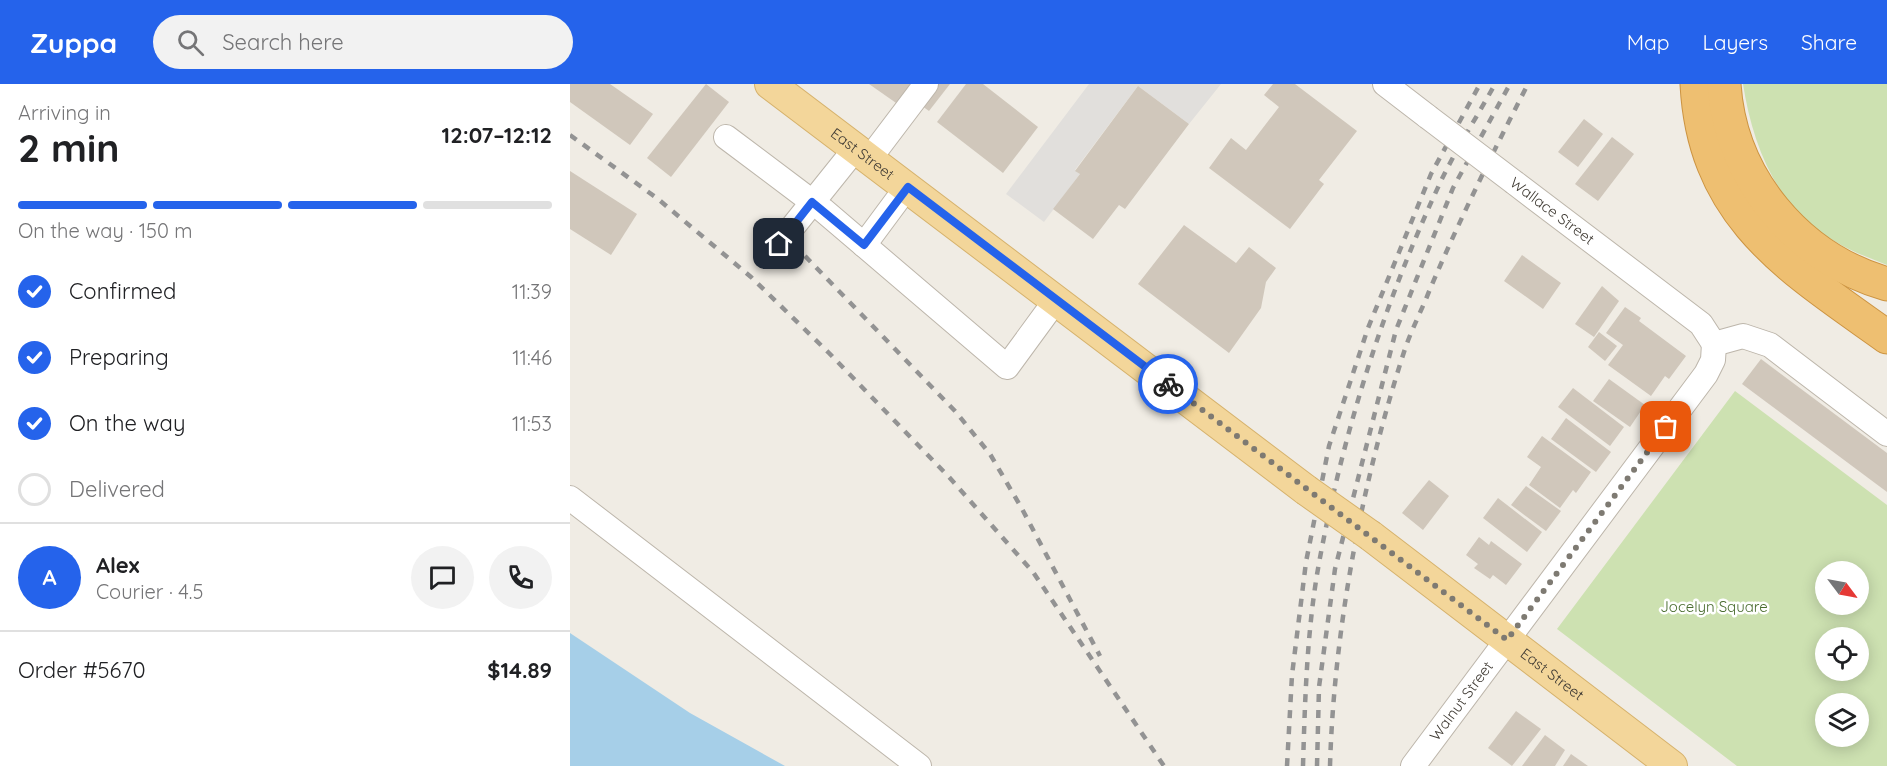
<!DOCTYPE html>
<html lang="en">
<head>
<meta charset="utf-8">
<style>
  body { margin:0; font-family:Quicksand,sans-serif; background:#f2f2f2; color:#202124; height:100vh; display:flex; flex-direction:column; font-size:22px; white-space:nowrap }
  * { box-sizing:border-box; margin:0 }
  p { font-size:20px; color:#757577 }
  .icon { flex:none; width:33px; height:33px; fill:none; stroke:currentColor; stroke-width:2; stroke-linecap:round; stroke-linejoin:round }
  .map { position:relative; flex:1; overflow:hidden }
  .panel { display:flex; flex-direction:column; background:#fff; width:570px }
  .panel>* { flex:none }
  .needle { width:39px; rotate:122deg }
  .controls { position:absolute; left:1245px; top:477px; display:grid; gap:12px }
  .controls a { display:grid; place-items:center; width:54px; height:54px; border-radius:50%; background:#fff; box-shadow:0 3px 15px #0003; font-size:30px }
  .pin { position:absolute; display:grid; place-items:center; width:51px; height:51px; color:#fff; margin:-26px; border-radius:12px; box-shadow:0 3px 9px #0006 }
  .courier { position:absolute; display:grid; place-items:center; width:60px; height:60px; margin:-30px; border:4px solid #2563eb; border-radius:50%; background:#fff; color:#222; box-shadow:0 2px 8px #0007 }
  .headline em { font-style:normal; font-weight:700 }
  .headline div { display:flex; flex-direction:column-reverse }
  .headline { display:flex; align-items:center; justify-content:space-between; height:102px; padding:0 18px }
  h1 { font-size:39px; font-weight:700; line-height:45px }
  .bar { display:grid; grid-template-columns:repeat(4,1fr); gap:9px 6px; align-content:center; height:72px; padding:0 18px }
  .bar i { height:8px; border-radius:4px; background:#e0e0e0 }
  .bar .selected { background:#2563eb }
  .bar p { grid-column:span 4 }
  .line { display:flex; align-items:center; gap:15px; padding:0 18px; border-top:2px solid #e0e0e0 }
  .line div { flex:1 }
  .round { display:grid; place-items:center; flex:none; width:63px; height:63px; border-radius:32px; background:#f2f2f2 }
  ol { padding:0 18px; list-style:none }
  li { display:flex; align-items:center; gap:18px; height:66px }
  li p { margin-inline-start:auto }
  li .icon { padding:6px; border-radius:50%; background:#2563eb; color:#fff; stroke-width:4 }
  li:last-child { color:#757577 }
  li i { width:33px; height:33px; border:3px solid #e0e0e0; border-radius:50% }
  header { display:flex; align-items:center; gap:36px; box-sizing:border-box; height:84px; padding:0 30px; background:#2563eb; color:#fff }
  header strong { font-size:28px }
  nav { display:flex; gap:33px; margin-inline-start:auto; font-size:21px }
  .search { width:420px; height:54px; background:#f2f2f2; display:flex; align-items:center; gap:15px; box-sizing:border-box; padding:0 21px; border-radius:33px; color:#757577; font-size:22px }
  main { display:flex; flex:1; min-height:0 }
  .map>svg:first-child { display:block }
  .green { fill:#cde1b1; fill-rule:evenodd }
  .parking { fill:#e1dfdc }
  .water { fill:#a6cfe8 }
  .building { fill:#d0c7bb }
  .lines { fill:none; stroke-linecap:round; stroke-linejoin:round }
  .minor-casing { stroke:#bdb6ab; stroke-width:26 }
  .major-casing { stroke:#d6b26c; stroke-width:32 }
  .highway-casing { stroke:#cc9442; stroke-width:35 }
  .minor { stroke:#fff; stroke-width:24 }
  .major { stroke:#f3d69a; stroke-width:30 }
  .highway { stroke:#eebf71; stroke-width:33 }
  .rail { stroke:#939393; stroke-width:4.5; stroke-dasharray:8 8; stroke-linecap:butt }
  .minor-bridge-casing { stroke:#bdb6ab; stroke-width:26; stroke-linecap:butt }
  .major-bridge-casing { stroke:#d6b26c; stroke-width:32; stroke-linecap:butt }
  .minor-bridge { stroke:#fff; stroke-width:24 }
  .major-bridge { stroke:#f3d69a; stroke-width:30 }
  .done { stroke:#7e7a72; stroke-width:6; stroke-dasharray:0 10.8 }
  .route { stroke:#2563eb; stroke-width:8 }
  .labels { text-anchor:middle; stroke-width:5; stroke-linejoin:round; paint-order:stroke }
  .street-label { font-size:15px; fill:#413c35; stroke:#fff }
  .park-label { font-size:15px; fill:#496c2f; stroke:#fff }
</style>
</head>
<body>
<header>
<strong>Zuppa</strong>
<div class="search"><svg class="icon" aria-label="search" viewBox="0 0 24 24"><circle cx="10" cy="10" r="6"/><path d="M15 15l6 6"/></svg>Search here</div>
<nav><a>Map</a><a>Layers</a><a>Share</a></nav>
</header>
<main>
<section class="panel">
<div class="headline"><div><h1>2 min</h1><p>Arriving in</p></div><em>12:07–12:12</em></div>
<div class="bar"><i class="selected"></i><i class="selected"></i><i class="selected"></i><i></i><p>On the way · 150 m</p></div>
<ol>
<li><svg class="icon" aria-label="check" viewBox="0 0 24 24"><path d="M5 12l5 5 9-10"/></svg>Confirmed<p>11:39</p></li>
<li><svg class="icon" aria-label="check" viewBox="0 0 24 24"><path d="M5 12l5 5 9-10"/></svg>Preparing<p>11:46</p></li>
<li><svg class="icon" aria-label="check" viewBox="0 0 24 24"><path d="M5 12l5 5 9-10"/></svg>On the way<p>11:53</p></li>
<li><i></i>Delivered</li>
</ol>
<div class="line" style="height:108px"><b class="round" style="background:#2563eb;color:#fff">A</b><div><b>Alex</b><p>Courier · 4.5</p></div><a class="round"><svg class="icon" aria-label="chat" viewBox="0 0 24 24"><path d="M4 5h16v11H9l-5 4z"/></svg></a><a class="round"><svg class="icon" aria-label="phone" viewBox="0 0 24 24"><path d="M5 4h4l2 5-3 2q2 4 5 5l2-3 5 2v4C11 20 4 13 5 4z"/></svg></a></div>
<div class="line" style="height:78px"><div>Order #5670</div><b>$14.89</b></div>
</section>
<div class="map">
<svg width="1317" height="682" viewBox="0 0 1317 682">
  <rect width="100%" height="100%" fill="#f0ece4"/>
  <g class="green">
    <path d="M1173 0H1317V181C1300 174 1282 168 1266 158 1207 125 1183 63 1173 0Z"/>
    <path d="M1165 307 1317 421V682H1167L987 545ZM1256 488H1288V520H1256ZM1256 554H1288V586H1256ZM1256 620H1288V652H1256Z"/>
  </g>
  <polygon class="parking" points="519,0 651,0 619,40 568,2 505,86 510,90 474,138 436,110"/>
  <polygon class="water" points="0,549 120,629 215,682 0,682"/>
  <g class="building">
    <polygon points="0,0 40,0 83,30 60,61 0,18"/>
    <polygon points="136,0 159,18 101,93 77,74"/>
    <polygon points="299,0 344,0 329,21"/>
    <polygon points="369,0 380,0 359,27 352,22"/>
    <polygon points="396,0 413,0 468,43 433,89 367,38"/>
    <polygon points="703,0 725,0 787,47 749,96 754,100 720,145 639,84 661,54 676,66 709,23 694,11"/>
    <polygon points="568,2 619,40 555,125 549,121 523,155 483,125 510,90 505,87"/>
    <polygon points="1014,35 1033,50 1008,83 988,68"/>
    <polygon points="1042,53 1064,70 1028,117 1005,100"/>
    <polygon points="0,87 67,130 41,171 0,145"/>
    <polygon points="614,141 666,179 679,163 706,184 696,198 691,224 659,269 568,200"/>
    <polygon points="952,171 991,199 973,225 934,197"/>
    <polygon points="1032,202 1049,217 1024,253 1005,240"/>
    <polygon points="1055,223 1071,234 1069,237 1116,272 1099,295 1095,292 1081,312 1038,281 1053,261 1036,249"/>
    <polygon points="1029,248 1047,262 1035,277 1018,263"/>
    <polygon points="1191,275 1317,369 1317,408 1172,300"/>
    <polygon points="1039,295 1075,321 1060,343 1023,317"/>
    <polygon points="1003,304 1054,343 1040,362 988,323"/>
    <polygon points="996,334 1041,368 1026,388 981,355"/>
    <polygon points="972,352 1021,388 1006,409 1003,406 990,424 959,401 971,383 957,373"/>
    <polygon points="859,396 879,412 853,446 832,429"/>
    <polygon points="956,402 991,427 976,447 941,421"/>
    <polygon points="928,414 972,448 957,468 913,434"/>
    <polygon points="909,453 919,461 921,457 952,480 936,501 923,491 920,495 904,484 908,480 896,471"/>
    <polygon points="946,627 971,645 942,682 918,664"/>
    <polygon points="975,651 995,666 985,682 952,682"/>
    <polygon points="1001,670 1018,682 993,682"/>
  </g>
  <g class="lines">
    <defs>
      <g id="minor">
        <polyline points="815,0 858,33"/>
        <polyline points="156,53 253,126 437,283 486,216"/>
        <polyline points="300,74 356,0"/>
        <polyline points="945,99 1131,240 1144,260"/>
        <polyline points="209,160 286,64"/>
        <polyline points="294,161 337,103"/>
        <polyline points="1144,260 1173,252 1200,261 1317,350"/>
        <polyline points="0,414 349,682"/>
        <path id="s1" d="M843 682 1136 290 1143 276 1144 260"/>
      </g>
      <g id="major">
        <path id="s2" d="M200 0 736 406"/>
        <path id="s3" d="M801 452 1102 682"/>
      </g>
      <g id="highway">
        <path d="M1127 0C1134 133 1219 183 1317 253"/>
        <path d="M1154 0C1160 94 1227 174 1317 200"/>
      </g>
    </defs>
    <use href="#minor" class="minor-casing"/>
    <use href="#major" class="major-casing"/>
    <use href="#highway" class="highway-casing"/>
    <use href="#minor" class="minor"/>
    <use href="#major" class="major"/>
    <use href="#highway" class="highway"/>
    <g class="rail">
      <polyline points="0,51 88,115 181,193 259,269 379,393 463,488 594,682"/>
      <polyline points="235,172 385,327 420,370 451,423 530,572"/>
      <polyline points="717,682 722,591 736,478 759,362 798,244 861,90 910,0"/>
      <path d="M733 682C735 614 737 545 749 479 773 349 814 219 870 99 886 65 907 33 925 0"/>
      <polyline points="747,682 749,603 765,485 826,246 883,104 940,0"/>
      <path d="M760 682C764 545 792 398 834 268 841 246 852 226 860 205 890 135 923 68 958 0"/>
    </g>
    <defs>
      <polyline id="minor-bridge" points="858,33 945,99"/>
      <polyline id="major-bridge" points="736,406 801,452"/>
    </defs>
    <use href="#minor-bridge" class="minor-bridge-casing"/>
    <use href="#major-bridge" class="major-bridge-casing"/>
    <use href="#minor-bridge" class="minor-bridge"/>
    <use href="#major-bridge" class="major-bridge"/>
  </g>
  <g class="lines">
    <polyline class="done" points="598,300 937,556 1096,343"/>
    <polyline class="route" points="209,160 242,118 294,161 338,103 598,300"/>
  </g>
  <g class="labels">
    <g class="street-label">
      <text dy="5" stroke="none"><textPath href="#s2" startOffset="116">East Street</textPath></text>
      <text transform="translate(982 127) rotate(37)" y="5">Wallace Street</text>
      <text dy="5" stroke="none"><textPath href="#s3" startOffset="228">East Street</textPath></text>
      <text dy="5" stroke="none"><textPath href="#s1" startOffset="81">Walnut Street</textPath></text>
    </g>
    <g class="park-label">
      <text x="1144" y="528">Jocelyn Square</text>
    </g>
  </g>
</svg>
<div class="controls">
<a><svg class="needle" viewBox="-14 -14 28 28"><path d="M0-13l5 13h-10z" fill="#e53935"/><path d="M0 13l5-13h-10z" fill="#757577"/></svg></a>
<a><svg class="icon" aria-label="locate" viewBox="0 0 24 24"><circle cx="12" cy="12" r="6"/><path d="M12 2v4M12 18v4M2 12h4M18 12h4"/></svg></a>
<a><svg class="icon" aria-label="layers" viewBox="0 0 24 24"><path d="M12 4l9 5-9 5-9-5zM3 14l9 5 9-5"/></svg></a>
</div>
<div class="pin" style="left:1096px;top:343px;background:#ea580c"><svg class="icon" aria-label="bag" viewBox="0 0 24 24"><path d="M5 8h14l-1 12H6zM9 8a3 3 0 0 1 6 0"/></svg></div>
<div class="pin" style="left:209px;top:160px;background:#1f2937"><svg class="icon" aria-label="home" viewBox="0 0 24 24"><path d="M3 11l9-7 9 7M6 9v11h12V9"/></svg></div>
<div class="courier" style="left:598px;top:300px"><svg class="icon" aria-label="bike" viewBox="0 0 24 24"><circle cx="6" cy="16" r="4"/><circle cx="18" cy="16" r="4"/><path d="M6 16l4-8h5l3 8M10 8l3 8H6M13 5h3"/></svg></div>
</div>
</main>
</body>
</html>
